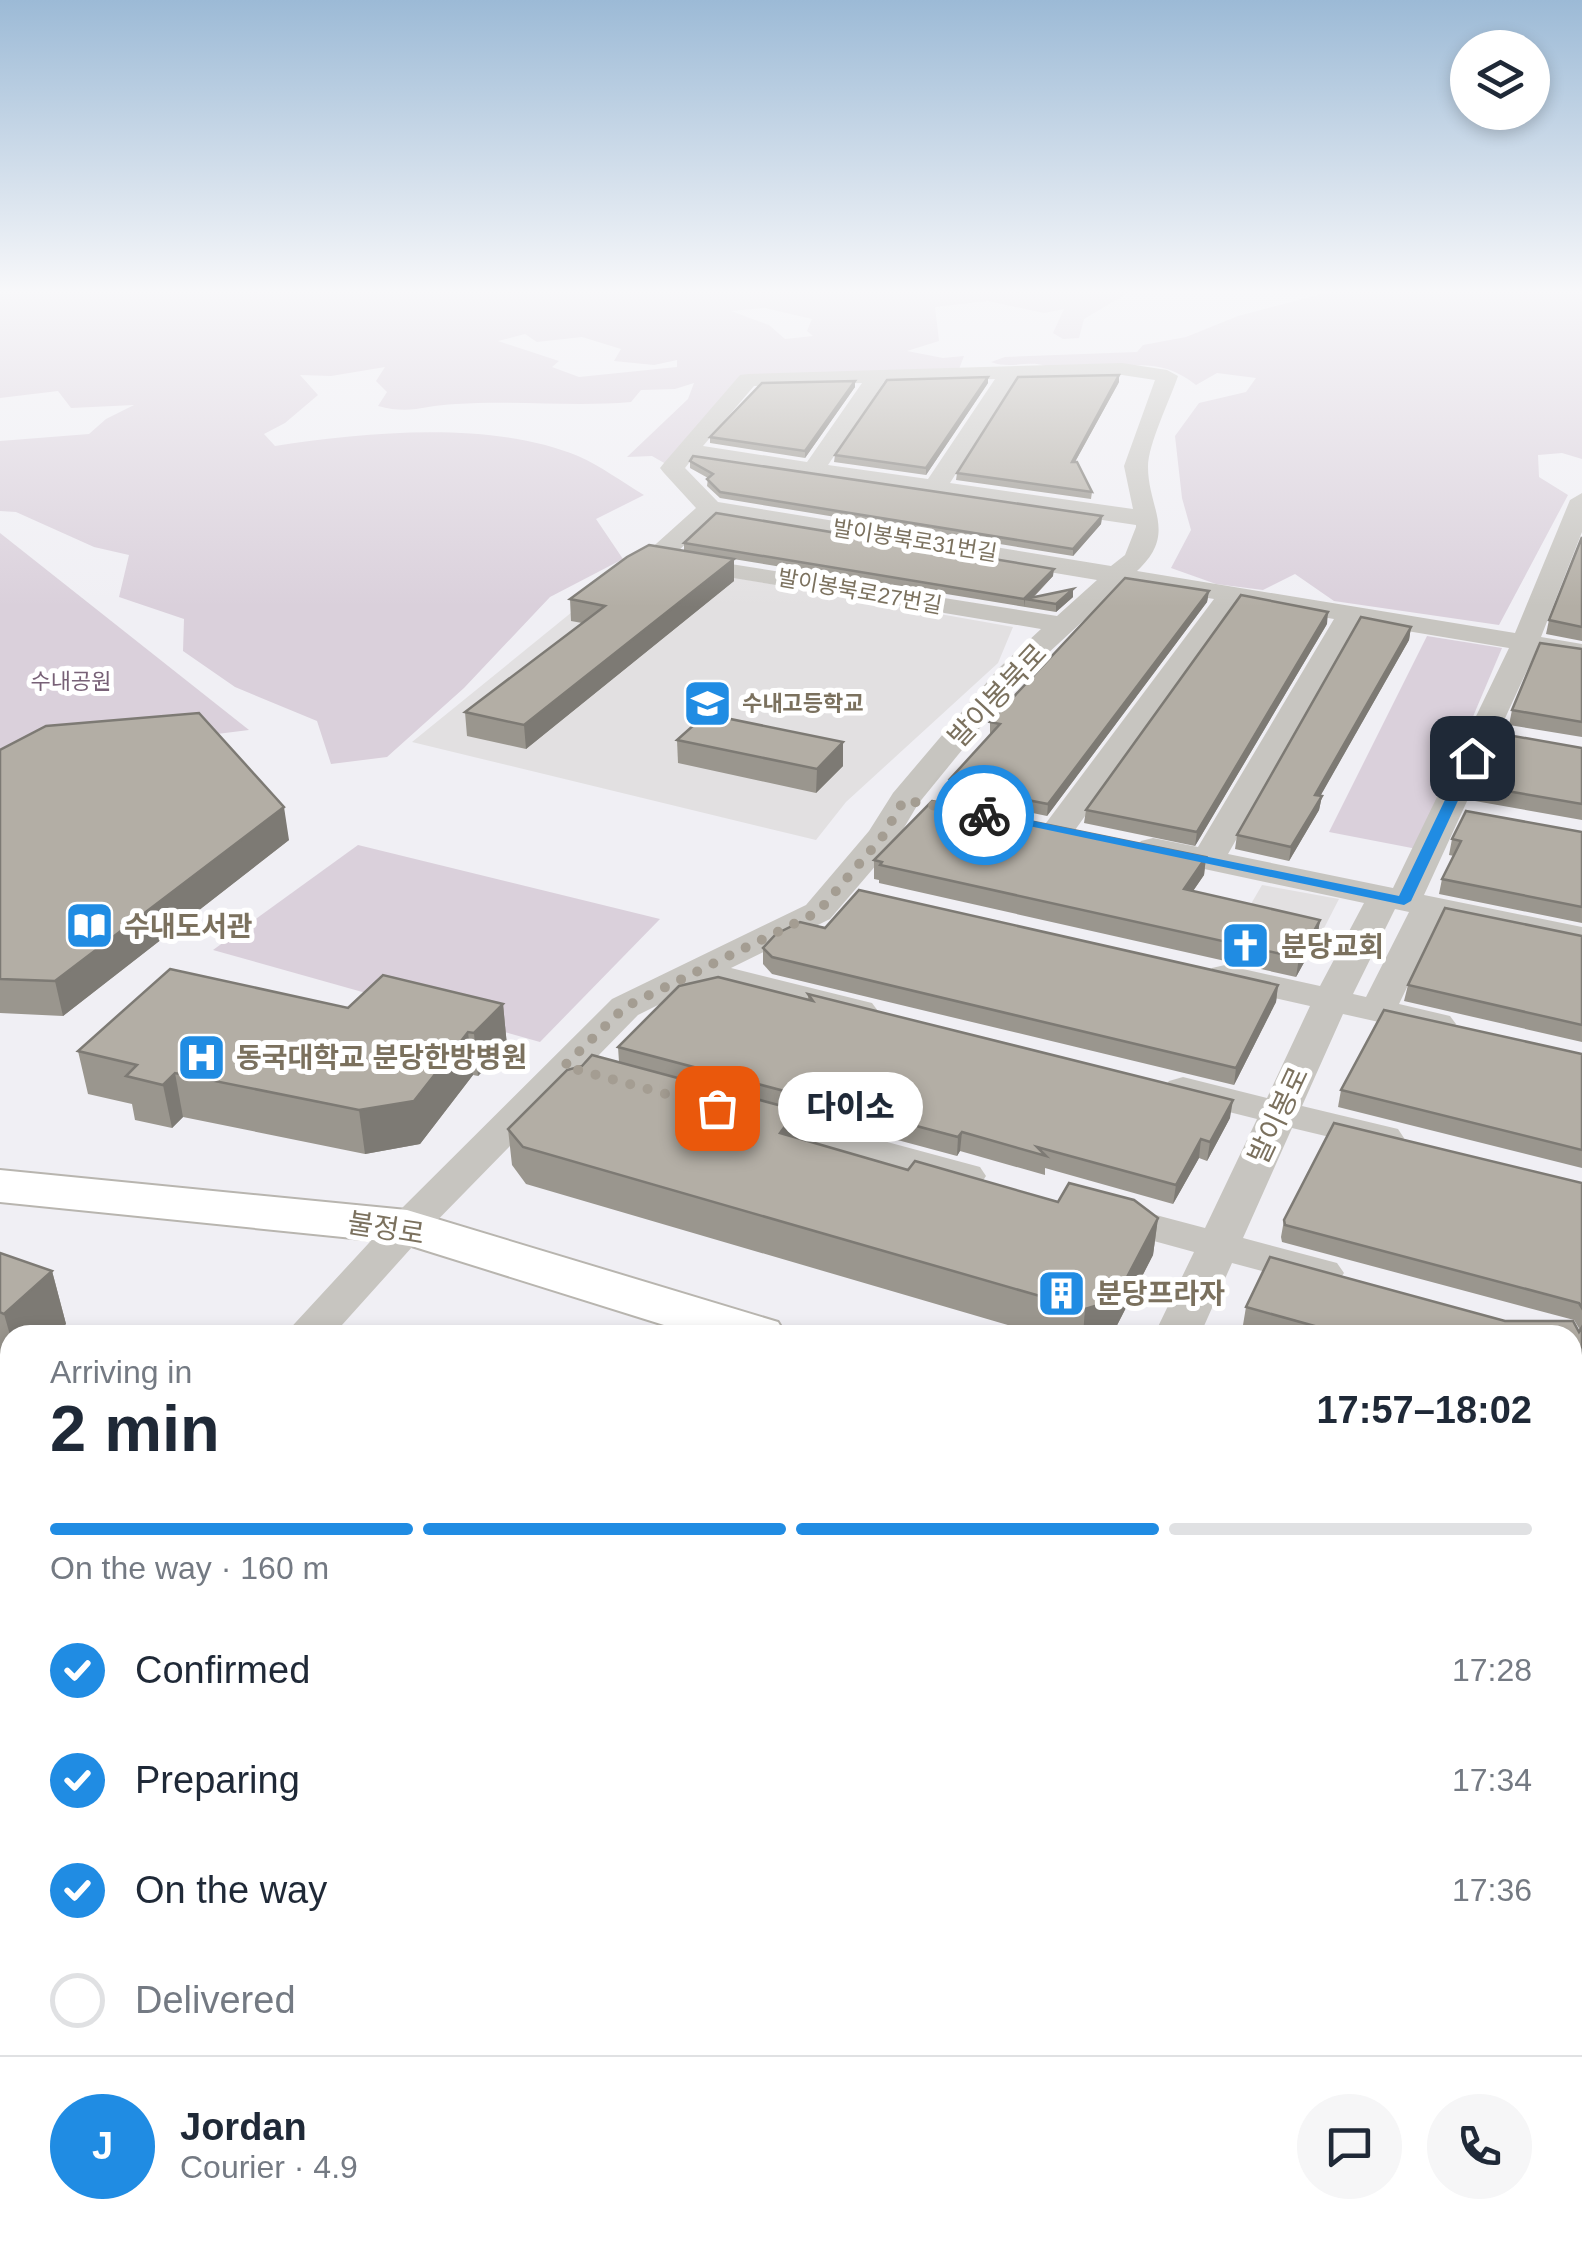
<!DOCTYPE html>
<html lang="en">
<head>
<meta charset="utf-8">
<style>
  body { margin:0; font-family:Helvetica,"Noto Sans KR",sans-serif; background:#f6f6f7; color:#1f2937; height:100vh; display:flex; flex-direction:column; font-size:38px; white-space:nowrap }
  * { box-sizing:border-box; margin:0 }
  p { font-size:32px; color:#747a83 }
  .icon { flex:none; width:55px; height:55px; fill:none; stroke:currentColor; stroke-width:2; stroke-linecap:round; stroke-linejoin:round }
  .map { position:relative; flex:1; overflow:hidden }
  .drawer { position:absolute; left:0px; top:1325px; width:1582px; height:932px; display:flex; flex-direction:column; background:#fff; border-radius:30px 30px 0 0; box-shadow:0 5px 15px #0003 }
  .drawer>* { flex:none }
  .fabs { position:absolute; left:1450px; top:30px; display:grid; gap:20px }
  .fabs a { display:grid; place-items:center; width:100px; height:100px; border-radius:50%; background:#fff; box-shadow:0 5px 15px #0003; font-size:50px }
  .pin { position:absolute; display:grid; place-items:center; width:85px; height:85px; color:#fff; margin:-42px; border-radius:20px; box-shadow:0 5px 15px #0006 }
  .courier { position:absolute; display:grid; place-items:center; width:100px; height:100px; margin:-50px; border:8px solid #208ce3; border-radius:50%; background:#fff; color:#222; box-shadow:0 2px 12px #0007 }
  .bubble { position:absolute; height:70px; border-radius:35px; background:#fff; box-shadow:0 5px 15px #0003; font-size:32px; font-weight:800; line-height:70px; text-align:center }
  .overview em { font-style:normal; font-weight:800 }
  .overview div { display:flex; flex-direction:column-reverse }
  .overview { display:flex; align-items:center; justify-content:space-between; height:170px; padding:0 50px }
  h1 { font-size:65px; font-weight:800; line-height:75px }
  .bar { display:grid; grid-template-columns:repeat(4,1fr); gap:15px 10px; align-content:center; height:120px; padding:0 50px }
  .bar i { height:12px; border-radius:8px; background:#e0e1e3 }
  .bar .current { background:#208ce3 }
  .bar p { grid-column:span 4 }
  .line { display:flex; align-items:center; gap:25px; padding:0 50px; border-top:2px solid #e0e1e3 }
  .line div { flex:1 }
  .round { display:grid; place-items:center; flex:none; width:105px; height:105px; border-radius:52px; background:#f6f6f7 }
  ol { padding:0 50px; list-style:none }
  li { display:flex; align-items:center; gap:30px; height:110px }
  li p { margin-inline-start:auto }
  li .icon { padding:10px; border-radius:50%; background:#208ce3; color:#fff; stroke-width:4 }
  li:last-child { color:#747a83 }
  li i { width:55px; height:55px; border:5px solid #e0e1e3; border-radius:50% }
  .map>svg:first-child { display:block }
  .built { fill:#e2e0e1 }
  .green { fill:#dad0db; fill-rule:evenodd }
  .lines { fill:none; stroke-linecap:round; stroke-linejoin:round }
  .major-casing { stroke:#b8b5af; stroke-width:4 }
  .minor { fill:#c7c5c0; fill-rule:evenodd }
  .major { fill:#fff; fill-rule:evenodd }
  .wall { fill:#9a968e }
  .shaded-wall { fill:#7d7a74 }
  .building { fill:#b3aea5; stroke:#7d7a74; stroke-width:2.5 }
  .route { fill:#208ce3 }
  .done { stroke:#a49d92; stroke-width:10; stroke-dasharray:0 18 }
  .labels { text-anchor:middle; stroke-width:10; stroke-linejoin:round; paint-order:stroke }
  .far-street-label { font-size:22px; fill:#7b715e; stroke:#fff }
  .far-park-label { font-size:22px; fill:#786177; stroke:#fff }
  .far-poi-label { font-size:22px; font-weight:bold; fill:#7b715e; stroke:#fff; text-anchor:start }
  .street-label { font-size:28px; fill:#7b715e; stroke:#fff }
  .poi-label { font-size:28px; font-weight:bold; fill:#7b715e; stroke:#fff; text-anchor:start }
</style>
</head>
<body>
<div class="map">
<svg width="1582" height="2257" viewBox="0 0 1582 2257">
  <rect width="100%" height="100%" fill="#f0eff4"/>
  <g class="built">
    <polygon points="636,560 1013,627 998,663 846,802 816,840 412,742"/>
    <polygon points="1262,885 1339,899 1321,934 1244,916"/>
  </g>
  <g class="green">
    <path d="M0 291H1131L1084 319 1079 338 1063 339 1053 333 1064 309 1044 313 988 301 935 307 939 341 907 351 943 358 964 356 959 369 743 383 666 464 652 456 627 457 688 399 694 383 675 389 641 390 631 402C573 407 515 400 456 404 425 405 411 415 378 406L387 392 376 381 385 367 331 376 300 375 318 395 285 423 264 434 275 446C366 432 490 420 578 456 601 466 622 482 644 495L596 519 623 559 550 597 464 688 387 757 331 764 317 721 235 687 183 651 184 619 119 597 129 555 94 547 16 512 0 511V441L89 434 106 419 134 405 71 408 58 391 0 398ZM765 308 812 319 807 331 813 336 785 339 769 325 731 311ZM525 334 537 342 582 337 621 349 614 361 654 365 677 360V367L579 377 552 367 559 361 498 341Z"/>
    <path d="M1333 291H1582V459L1562 453 1538 455 1539 477 1568 495 1499 625 1334 601 1295 574 1263 590 1216 584 1171 568 1191 530 1182 498 1175 436 1199 403 1246 392 1256 378 1217 373 1196 385C1153 350 1115 372 1068 372 1057 372 1048 365 1037 364 1021 363 1007 368 991 362L1005 357 1137 352 1143 345 1186 337 1238 316Z"/>
    <polygon points="0,533 249,730 0,761"/>
    <polygon points="1427,636 1502,648 1417,849 1329,832"/>
    <polygon points="358,845 660,919 540,1042 213,950"/>
  </g>
  <g class="lines">
    <defs>
      <g id="major">
        <polygon points="0,1170 407,1210 778,1322 786,1335 696,1335 402,1243 0,1202"/>
        <polygon points="1572,1557 1582,1560 1582,1608 1572,1605"/>
      </g>
    </defs>
    <use href="#major" class="major-casing"/>
    <g class="minor">
      <path d="M1122 363 1167 370 1178 376C1170 400 1148 444 1148 467 1148 509 1178 533 1137 571L1515 633 1570 500 1582 493V532L1541 637 1582 644V660L1535 653 1424 895 1582 927V949L1440 919 1399 1004 1450 1016 1456 1024 1450 1032 1437 1035 1343 1014 1302 1106 1398 1129 1404 1138 1398 1147 1384 1150 1292 1128 1243 1238 1337 1263 1344 1273 1337 1283 1322 1287 1232 1263 1200 1335H1154L1194 1252 1088 1223 1082 1214 1088 1205 1103 1201 1205 1228 1257 1119 1169 1097 1163 1089 1169 1081 1183 1077 1267 1098 1310 1006 1212 984 1207 976 1212 968 1225 965 1320 986 1364 903 1153 858 1141 855 1136 848 1141 841 1153 838 1198 847 1334 619 1238 603 1070 837H1046L1042 830 1046 823 1214 599 1123 584 1019 680 918 804 895 843 830 919 731 968 872 1003 878 1011 872 1019 859 1022 702 983 638 1015 422 1236 333 1335H284L392 1218 612 999 806 905 869 831 893 793 999 668 1041 629 679 569 666 561 647 562 643 557 647 552 696 508 664 473 660 468 664 463 740 375 748 374ZM1122 375 1155 380 1124 466 1133 509 950 483 1017 378ZM995 379 928 479 828 465 884 382ZM862 383 807 462 703 446 754 386ZM692 459 1136 525V527L1125 555 1111 566 718 502 685 468ZM715 516 1097 580 1057 616 674 555ZM1359 623 1509 648 1393 888 1228 854ZM1395 909 1409 912 1366 997 1353 994Z"/>
      <polygon points="746,1104 980,1167 986,1176 980,1185 965,1188 732,1124 726,1116 732,1108"/>
      <polygon points="10,1640 10,1690 0,1693 0,1643"/>
      <polygon points="0,1741 10,1745 10,1791 0,1788"/>
      <polygon points="602,2248 676,2248 672,2257 598,2257"/>
    </g>
    <use href="#major" class="major"/>
  </g>
  <g class="wall">
    <polygon points="855,381 855,387 805,458 710,443 710,437"/>
    <polygon points="1119,382 1075,462 1092,492 1091,499 956,480 957,473"/>
    <polygon points="988,383 926,475 834,462 835,455"/>
    <polygon points="690,461 1102,516 1101,524 1073,556 720,498 707,486 708,478 690,468"/>
    <polygon points="1582,537 1582,641 1546,634 1549,620"/>
    <polygon points="684,543 1053,576 1033,598 1073,589 1073,597 1056,612 684,551"/>
    <polygon points="734,559 734,581 526,749 467,736 465,712 582,623 571,621 570,599"/>
    <polygon points="1209,591 1207,602 1047,816 951,796 951,791 949,790 950,779 991,734 990,734 990,722"/>
    <polygon points="1327,624 1195,846 1084,823 1086,810"/>
    <polygon points="1411,627 1409,640 1320,796 1322,796 1319,810 1289,861 1235,849 1237,835"/>
    <polygon points="1582,649 1582,737 1509,725 1512,710"/>
    <polygon points="677,740 843,742 843,766 816,793 678,763"/>
    <polygon points="1582,748 1582,820 1475,801 1478,786"/>
    <polygon points="0,750 289,840 63,1016 0,1013"/>
    <polygon points="1582,832 1582,923 1439,894 1442,879 1454,856 1449,855 1452,839"/>
    <polygon points="1206,857 1204,875 1193,891 1320,920 1317,939 1296,977 879,883 879,880 874,879 874,860"/>
    <polygon points="825,928 1278,985 1276,1002 1234,1085 772,974 763,964 763,948"/>
    <polygon points="1582,936 1582,1042 1404,1001 1408,985"/>
    <polygon points="808,994 1230,1118 1207,1161 1199,1158 1173,1204 1045,1168 1045,1175 960,1151 957,1156 797,1113 797,1138 908,1170 1058,1202 1158,1218 1153,1255 1112,1335 1042,1335 526,1184 512,1165 508,1129 619,1062 618,1047 808,999"/>
    <polygon points="503,1004 507,1046 478,1076 473,1075 420,1144 365,1154 183,1117 172,1128 135,1120 132,1104 88,1094 78,1051"/>
    <polygon points="1582,1054 1582,1168 1338,1107 1341,1090"/>
    <polygon points="1582,1183 1582,1417 1572,1414 1572,1335 1279,1335 1243,1325 1246,1307 1505,1321 1579,1332 1580,1330 1574,1320 1282,1242 1281,1237 1284,1220"/>
    <polygon points="0,1253 52,1271 66,1324 54,1335 10,1335 10,1364 0,1360"/>
    <polygon points="1572,1653 1582,1656 1582,1785 1572,1782"/>
    <polygon points="1572,1851 1582,1854 1582,1998 1572,1995"/>
  </g>
  <g class="shaded-wall">
    <polygon points="1119,375 1119,382 1071,469 1072,462"/>
    <polygon points="988,377 988,383 926,475 926,468"/>
    <polygon points="855,381 855,387 805,458 805,451"/>
    <polygon points="1102,516 1101,524 1073,556 1073,549"/>
    <polygon points="734,559 734,581 526,749 524,725"/>
    <polygon points="1054,569 1053,576 1030,600 1025,599 1024,607 1024,599"/>
    <polygon points="1073,589 1073,597 1056,612 1056,604"/>
    <polygon points="1209,591 1207,602 1047,816 1048,804"/>
    <polygon points="1328,612 1327,624 1195,846 1197,832"/>
    <polygon points="1411,627 1409,640 1313,809 1315,795"/>
    <polygon points="843,742 843,766 816,793 817,769"/>
    <polygon points="1322,796 1319,810 1289,861 1291,847"/>
    <polygon points="284,807 289,840 63,1016 55,981"/>
    <polygon points="1206,857 1204,875 1182,907 1184,889"/>
    <polygon points="1320,920 1317,939 1296,977 1299,958"/>
    <polygon points="1278,985 1276,1002 1234,1085 1236,1068"/>
    <polygon points="503,1004 507,1046 478,1076 474,1033"/>
    <polygon points="468,1032 473,1075 420,1144 365,1154 359,1110"/>
    <polygon points="175,1073 183,1117 172,1128 163,1085"/>
    <polygon points="1233,1100 1230,1118 1207,1161 1210,1142"/>
    <polygon points="797,1110 797,1146 780,1133"/>
    <polygon points="962,1132 960,1151 957,1156 958,1137"/>
    <polygon points="1201,1139 1199,1158 1173,1204 1176,1185"/>
    <polygon points="1158,1218 1153,1255 1112,1335 1083,1335 1085,1309"/>
    <polygon points="52,1271 66,1324 54,1335 10,1335 4,1314"/>
    <polygon points="10,1460 10,1530 0,1540 0,1469"/>
  </g>
  <g class="building">
    <polygon points="1119,375 1072,462 1077,462 1092,492 957,473 1018,377"/>
    <polygon points="988,377 926,468 835,455 887,380"/>
    <polygon points="855,381 805,451 710,437 762,383"/>
    <polygon points="693,456 1102,516 1073,549 720,492 707,479 713,474 690,461"/>
    <polygon points="716,513 1054,569 1024,599 684,543"/>
    <polygon points="1582,537 1582,627 1549,620"/>
    <polygon points="649,545 734,559 524,725 465,712 605,606 570,599 627,557"/>
    <polygon points="1125,578 1209,591 1048,804 952,785 956,780 950,779 1000,724 990,722"/>
    <polygon points="1073,589 1056,604 1025,599"/>
    <polygon points="1241,595 1328,612 1197,832 1086,810"/>
    <polygon points="1361,617 1411,627 1315,795 1322,796 1291,847 1237,835"/>
    <polygon points="1540,643 1582,649 1582,722 1512,710"/>
    <polygon points="199,713 284,807 55,981 0,979 0,750 46,726"/>
    <polygon points="706,714 843,742 817,769 677,740"/>
    <polygon points="1502,734 1582,748 1582,804 1478,786"/>
    <polygon points="932,801 1206,857 1184,889 1320,920 1299,958 880,865 882,862 874,860"/>
    <polygon points="1466,811 1582,832 1582,907 1442,879 1461,841 1452,839"/>
    <polygon points="859,890 1278,985 1236,1068 772,957 763,948 776,934 800,922 825,928"/>
    <polygon points="1445,908 1582,936 1582,1025 1408,985"/>
    <polygon points="170,969 348,1008 383,975 503,1004 474,1033 468,1032 414,1101 359,1110 175,1073 163,1085 126,1076 137,1065 78,1051"/>
    <polygon points="718,977 813,1001 808,994 1233,1100 1210,1142 1201,1139 1176,1185 1037,1147 1046,1156 962,1132 958,1137 618,1047 679,986"/>
    <polygon points="1384,1010 1582,1054 1582,1150 1341,1090"/>
    <polygon points="592,1055 797,1110 780,1133 908,1170 915,1161 1058,1202 1069,1183 1134,1200 1158,1218 1115,1300 1085,1309 523,1147 508,1129 567,1070 582,1066"/>
    <polygon points="1334,1123 1582,1183 1582,1308 1579,1303 1285,1225 1284,1220"/>
    <polygon points="0,1253 52,1271 4,1314 0,1312"/>
    <polygon points="1270,1257 1505,1321 1573,1321 1579,1332 1582,1327 1582,1397 1572,1395 1572,1335 1347,1335 1246,1307"/>
    <polygon points="10,1379 10,1460 0,1469 0,1388"/>
    <polygon points="1572,1653 1582,1656 1582,1723 1572,1720"/>
    <polygon points="1572,1851 1582,1854 1582,1935 1572,1931"/>
    <polygon points="1124,2248 1380,2248 1403,2257 1121,2257"/>
  </g>
  <linearGradient id="sky" x2="0" y2="1"><stop stop-color="#9cbad6"/><stop offset="0.48" stop-color="#f8f8fa"/><stop offset="1" stop-color="#f8f8fa" stop-opacity="0"/></linearGradient>
  <rect width="1582" height="607" fill="url(#sky)"/>
  <polygon class="route" points="1472,754 1478,758 1411,901 1404,905 977,815 984,811 1399,896 1465,758"/>
  <g class="lines">
    <polyline class="done" points="717,1108 564,1066 625,1007 818,912 883,836 904,800 984,815"/>
  </g>
  <defs>
    <symbol id="school-square" viewBox="-11 -11 22 22"><rect x="-9" y="-9" width="18" height="18" rx="4" fill="#208ce3" stroke="#fff"/><path d="M0-5L7-2L0 1L-7-2ZM-4 1L0 2.5L4 1V4Q0 6-4 4Z" fill="#fff"/></symbol>
    <symbol id="library-square" viewBox="-11 -11 22 22"><rect x="-9" y="-9" width="18" height="18" rx="4" fill="#208ce3" stroke="#fff"/><path d="M-6-4Q-3-5.5-.7-3.5V5Q-3 3-6 4ZM6-4Q3-5.5 .7-3.5V5Q3 3 6 4Z" fill="#fff"/></symbol>
    <symbol id="church-square" viewBox="-11 -11 22 22"><rect x="-9" y="-9" width="18" height="18" rx="4" fill="#208ce3" stroke="#fff"/><path d="M-1.2-6h2.4v3.5h3.3v2.4h-3.3V6h-2.4V-.1h-3.3v-2.4h3.3Z" fill="#fff"/></symbol>
    <symbol id="hospital-square" viewBox="-11 -11 22 22"><rect x="-9" y="-9" width="18" height="18" rx="4" fill="#208ce3" stroke="#fff"/><path d="M-5-5h3v3.5h4V-5h3V5h-3V1.5h-4V5h-3Z" fill="#fff"/></symbol>
    <symbol id="building-square" viewBox="-11 -11 22 22"><rect x="-9" y="-9" width="18" height="18" rx="4" fill="#208ce3" stroke="#fff"/><path d="M-4-6H4V6H1V3H-1V6H-4ZM-2.5-4.3h1.7v1.8h-1.7ZM.8-4.3h1.7v1.8H.8ZM-2.5-1h1.7V.8h-1.7ZM.8-1h1.7V.8H.8Z" fill="#fff"/></symbol>
  </defs>
  <g fill-rule="evenodd">
    <use href="#school-square" x="680" y="676" width="55" height="55"/>
    <use href="#library-square" x="62" y="898" width="55" height="55"/>
    <use href="#church-square" x="1218" y="918" width="55" height="55"/>
    <use href="#hospital-square" x="174" y="1030" width="55" height="55"/>
    <use href="#building-square" x="1034" y="1266" width="55" height="55"/>
  </g>
  <g class="labels">
    <g class="far-street-label">
      <text transform="translate(915 540) rotate(9)" y="8">발이봉북로31번길</text>
      <text transform="translate(860 591) rotate(10)" y="8">발이봉북로27번길</text>
    </g>
    <g class="far-park-label">
      <text x="71" y="689">수내공원</text>
    </g>
    <g class="far-poi-label">
      <text x="742" y="711">수내고등학교</text>
    </g>
    <g class="street-label">
      <text transform="translate(997 695) rotate(-47)" y="10">발이봉북로</text>
      <text transform="translate(1278 1115) rotate(-65)" y="10">발이봉로</text>
      <text transform="translate(386 1228) rotate(9)" y="10">불정로</text>
    </g>
    <g class="poi-label">
      <text x="124" y="936">수내도서관</text>
      <text x="1281" y="956">분당교회</text>
      <text x="236" y="1067">동국대학교 분당한방병원</text>
      <text x="1096" y="1303">분당프라자</text>
    </g>
  </g>
</svg>
<div class="fabs">
<a><svg class="icon" aria-label="layers" viewBox="0 0 24 24"><path d="M12 4l9 5-9 5-9-5zM3 14l9 5 9-5"/></svg></a>
</div>
<div class="pin" style="left:717px;top:1108px;background:#ea580c"><svg class="icon" aria-label="bag" viewBox="0 0 24 24"><path d="M5 8h14l-1 12H6zM9 8a3 3 0 0 1 6 0"/></svg></div>
<div class="pin" style="left:1472px;top:758px;background:#1f2937"><svg class="icon" aria-label="home" viewBox="0 0 24 24"><path d="M3 11l9-7 9 7M6 9v11h12V9"/></svg></div>
<div class="courier" style="left:984px;top:815px"><svg class="icon" aria-label="bike" viewBox="0 0 24 24"><circle cx="6" cy="16" r="4"/><circle cx="18" cy="16" r="4"/><path d="M6 16l4-8h5l3 8M10 8l3 8H6M13 5h3"/></svg></div>
<div class="bubble" style="left:778px;top:1072px;width:145px">다이소</div>
<section class="drawer">
<div class="overview"><div><h1>2 min</h1><p>Arriving in</p></div><em>17:57–18:02</em></div>
<div class="bar"><i class="current"></i><i class="current"></i><i class="current"></i><i></i><p>On the way · 160 m</p></div>
<ol>
<li><svg class="icon" aria-label="check" viewBox="0 0 24 24"><path d="M5 12l5 5 9-10"/></svg>Confirmed<p>17:28</p></li>
<li><svg class="icon" aria-label="check" viewBox="0 0 24 24"><path d="M5 12l5 5 9-10"/></svg>Preparing<p>17:34</p></li>
<li><svg class="icon" aria-label="check" viewBox="0 0 24 24"><path d="M5 12l5 5 9-10"/></svg>On the way<p>17:36</p></li>
<li><i></i>Delivered</li>
</ol>
<div class="line" style="height:180px"><b class="round" style="background:#208ce3;color:#fff">J</b><div><b>Jordan</b><p>Courier · 4.9</p></div><a class="round"><svg class="icon" aria-label="chat" viewBox="0 0 24 24"><path d="M4 5h16v11H9l-5 4z"/></svg></a><a class="round"><svg class="icon" aria-label="phone" viewBox="0 0 24 24"><path d="M5 4h4l2 5-3 2q2 4 5 5l2-3 5 2v4C11 20 4 13 5 4z"/></svg></a></div>
</section>
</div>
</body>
</html>
